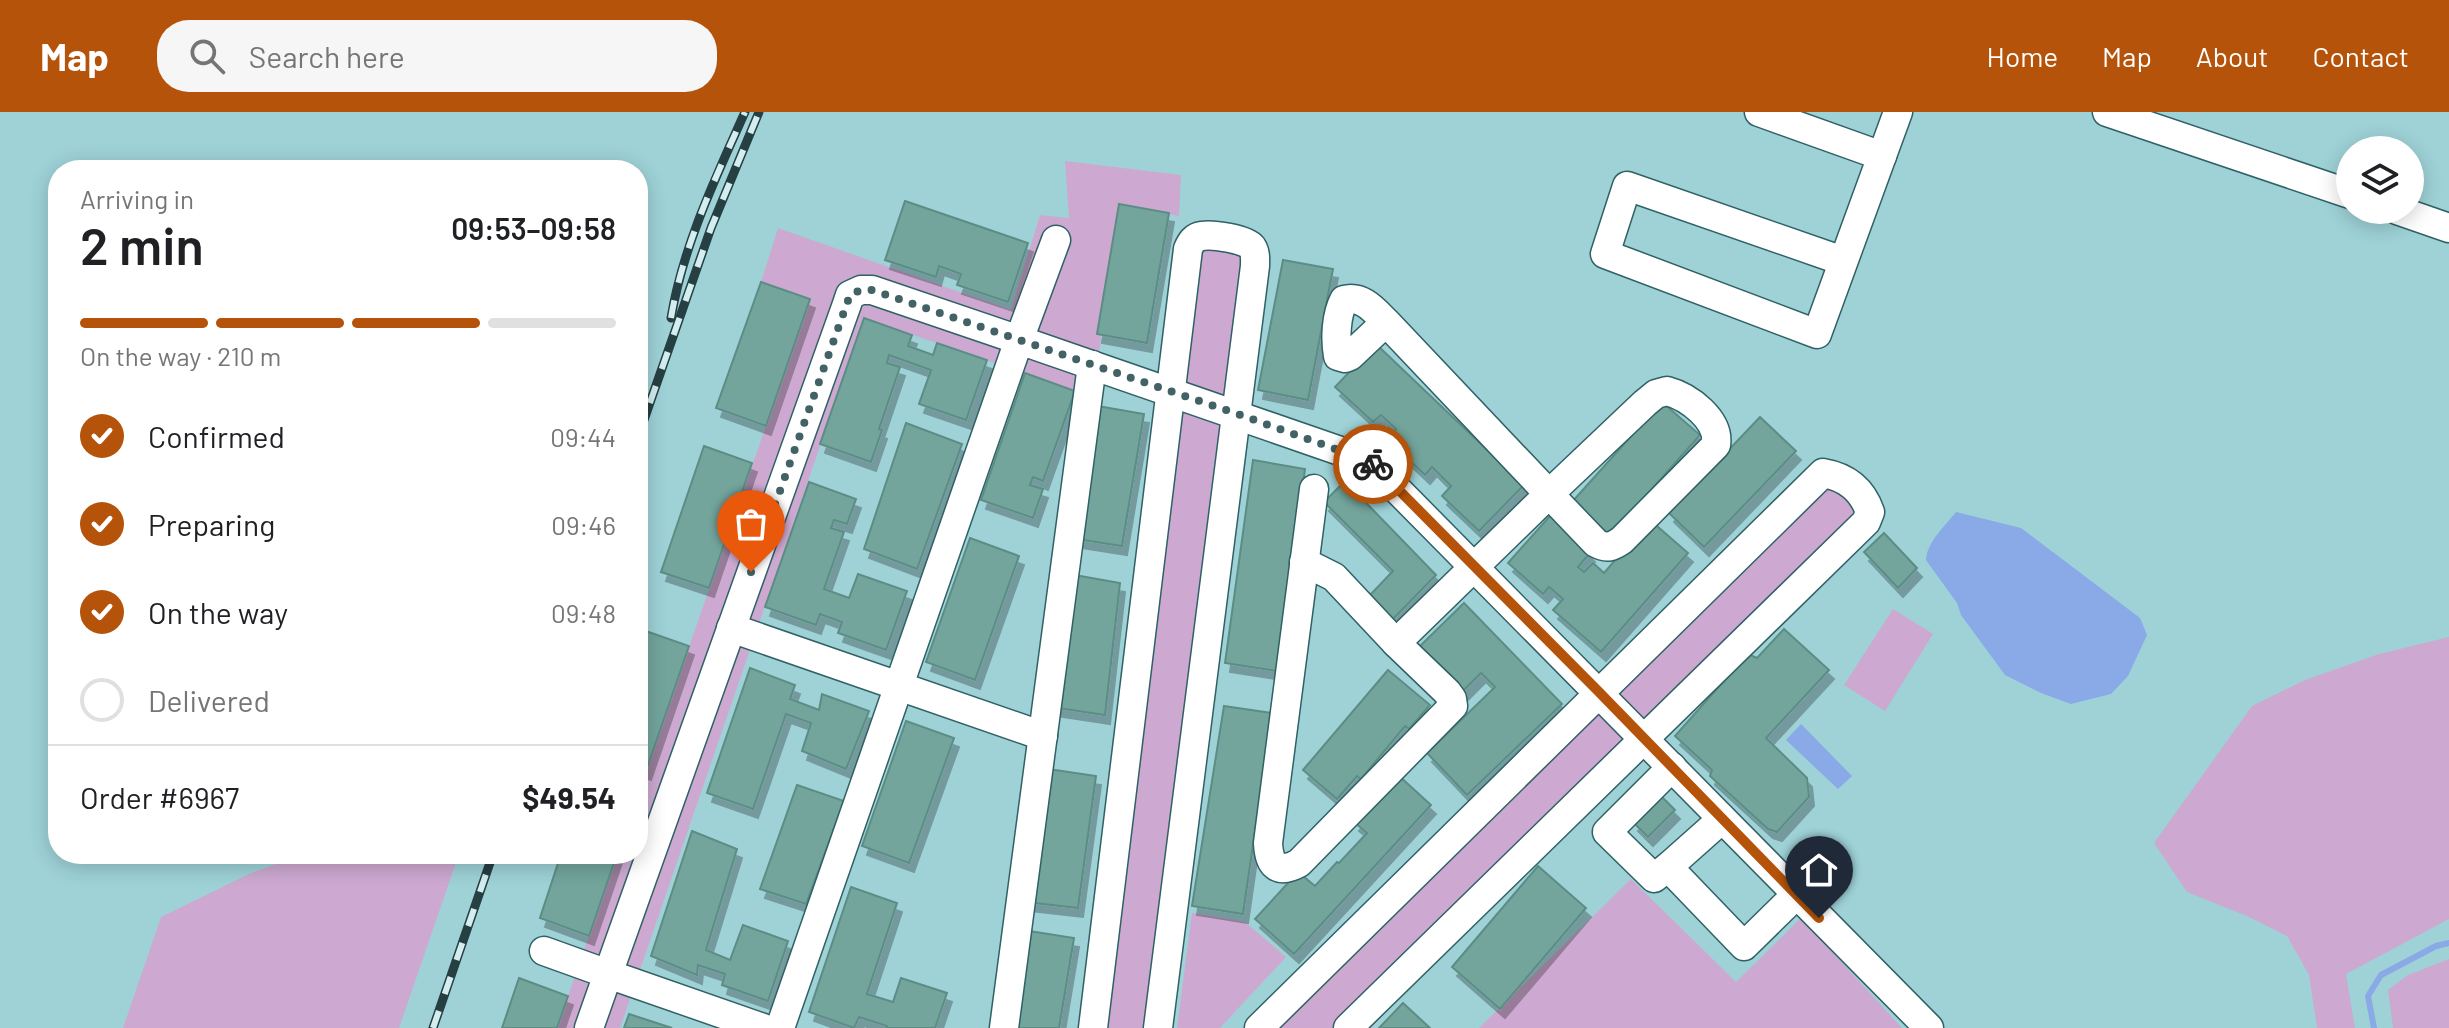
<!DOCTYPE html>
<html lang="en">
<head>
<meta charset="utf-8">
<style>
  body { margin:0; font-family:Barlow,sans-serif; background:#f6f6f6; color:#202124; height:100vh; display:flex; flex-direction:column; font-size:30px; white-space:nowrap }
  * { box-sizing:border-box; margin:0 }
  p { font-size:26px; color:#757577 }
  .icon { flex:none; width:44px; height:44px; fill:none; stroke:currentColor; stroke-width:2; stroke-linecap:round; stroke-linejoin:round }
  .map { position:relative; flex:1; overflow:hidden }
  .panel { position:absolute; left:48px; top:48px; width:600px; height:704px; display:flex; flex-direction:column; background:#fff; border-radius:32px; box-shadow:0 4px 20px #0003 }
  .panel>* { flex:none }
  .buttons { position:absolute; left:2336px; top:24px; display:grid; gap:16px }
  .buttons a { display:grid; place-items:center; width:88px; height:88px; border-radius:50%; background:#fff; box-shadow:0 4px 20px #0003; font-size:40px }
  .pin { position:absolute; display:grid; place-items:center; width:68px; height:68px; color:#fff; margin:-82px -34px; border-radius:50% 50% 50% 0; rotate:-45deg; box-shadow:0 0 8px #0007 }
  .pin .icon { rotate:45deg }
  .courier { position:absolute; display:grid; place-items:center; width:80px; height:80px; margin:-40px; border:6px solid #b45309; border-radius:50%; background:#fff; color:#222; box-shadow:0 2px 10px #0007 }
  .overview em { font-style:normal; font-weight:600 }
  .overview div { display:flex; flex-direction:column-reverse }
  .overview { display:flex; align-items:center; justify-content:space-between; height:136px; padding:0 32px }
  h1 { font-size:52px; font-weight:600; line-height:60px }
  .bar { display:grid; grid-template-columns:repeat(4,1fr); gap:12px 8px; align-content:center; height:96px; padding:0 32px }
  .bar i { height:10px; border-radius:6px; background:#e0e0e0 }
  .bar .on { background:#b45309 }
  .bar p { grid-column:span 4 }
  .line { display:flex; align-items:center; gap:20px; padding:0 32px; border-top:2px solid #e0e0e0 }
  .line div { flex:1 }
  ol { padding:0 32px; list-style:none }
  li { display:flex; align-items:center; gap:24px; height:88px }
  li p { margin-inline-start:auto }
  li .icon { padding:8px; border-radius:50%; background:#b45309; color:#fff; stroke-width:4 }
  li:last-child { color:#757577 }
  li i { width:44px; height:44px; border:4px solid #e0e0e0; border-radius:50% }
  header { display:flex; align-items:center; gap:48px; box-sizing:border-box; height:112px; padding:0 40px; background:#b45309; color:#fff }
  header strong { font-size:38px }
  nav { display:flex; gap:44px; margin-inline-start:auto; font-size:28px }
  .search { width:560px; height:72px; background:#f6f6f6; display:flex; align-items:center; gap:20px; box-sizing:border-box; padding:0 28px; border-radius:32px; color:#757577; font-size:30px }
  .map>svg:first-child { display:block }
  .green { fill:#cda9d1 }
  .water { fill:#89a9e7 }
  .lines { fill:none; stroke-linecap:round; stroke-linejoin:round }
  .stream { stroke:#89a9e7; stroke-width:6 }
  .building { fill:#73a59c; stroke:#5c8d85; stroke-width:2; filter:url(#shadow) }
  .minor-casing { stroke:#2f6165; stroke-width:31 }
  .minor { stroke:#fff; stroke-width:28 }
  .rail-casing { stroke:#263f42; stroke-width:9 }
  .rail { stroke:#d4edf0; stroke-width:6; stroke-dasharray:18; stroke-linecap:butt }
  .done { stroke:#426265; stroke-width:8; stroke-dasharray:0 14.4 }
  .route { stroke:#b45309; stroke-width:10 }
</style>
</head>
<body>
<header>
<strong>Map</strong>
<div class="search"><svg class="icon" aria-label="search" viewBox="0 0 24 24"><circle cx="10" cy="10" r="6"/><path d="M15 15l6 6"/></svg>Search here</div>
<nav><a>Home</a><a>Map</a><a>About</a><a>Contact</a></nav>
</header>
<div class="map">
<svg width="2449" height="916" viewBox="0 0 2449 916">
  <defs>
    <filter id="shadow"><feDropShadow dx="5" dy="9" stdDeviation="0" flood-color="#0004"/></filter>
  </defs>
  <rect width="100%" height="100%" fill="#9ed2d7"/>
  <g class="green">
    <polygon points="1065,49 1181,63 1179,104 1119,93 1092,293 1075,279 864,206 620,916 557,916 617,742 638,742 638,681 810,188 761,170 778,116 1011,198 1040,103 1069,106"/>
    <polygon points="1203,135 1248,139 1153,916 1096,916"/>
    <polygon points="1825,366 1865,401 1371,916 1268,916"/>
    <polygon points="1893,497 1933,522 1885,599 1844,573"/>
    <polygon points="2449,525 2449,807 2346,862 2355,916 2317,916 2309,863 2287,824 2249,805 2187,780 2154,731 2252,594 2305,568 2379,542"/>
    <polygon points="303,742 459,742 399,916 123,916 161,805 251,761"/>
    <polygon points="1631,767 1736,870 1801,806 1902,916 1479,916"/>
    <polygon points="1192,801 1245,810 1286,845 1220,916 1177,916"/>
    <polygon points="2449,847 2449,916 2393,916 2388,878 2408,863"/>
  </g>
  <g class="water">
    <path d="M1956 400 2021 416 2140 506 2147 523 2128 564 2111 582 2071 592 2041 581 2005 563 1961 503 1957 491 1926 448C1927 430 1945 414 1956 400Z"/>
    <polygon points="1801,612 1852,664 1838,677 1786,628"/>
  </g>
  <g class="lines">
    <polyline class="stream" points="2374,916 2368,884 2381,863 2436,834 2449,831"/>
  </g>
  <g class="building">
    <polygon points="905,89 1028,131 1008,190 957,173 961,162 939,154 936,165 885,148"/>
    <polygon points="1119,92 1169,101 1147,231 1097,222"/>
    <polygon points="1283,148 1333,157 1308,288 1258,278"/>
    <polygon points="761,170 810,187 766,314 716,296"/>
    <polygon points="864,206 912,223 908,234 933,243 937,231 987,248 966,308 919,292 931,258 889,243 887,251 900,255 879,317 882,318 871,350 820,332"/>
    <polygon points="1376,232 1524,373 1479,419 1442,384 1451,374 1432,355 1425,363 1386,326 1396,317 1381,303 1373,310 1335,275"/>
    <polygon points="1025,261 1075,279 1043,369 1033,365 1030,373 1043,377 1033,406 981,388"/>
    <polygon points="1662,290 1700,323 1610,424 1572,390"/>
    <polygon points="1092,293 1144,302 1122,434 1070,426"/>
    <polygon points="1760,305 1796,339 1704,435 1669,401"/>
    <polygon points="906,311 962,332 917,457 864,437"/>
    <polygon points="704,334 752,351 709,476 661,460"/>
    <polygon points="1253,348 1305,357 1277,559 1225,551"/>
    <polygon points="1345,369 1436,463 1389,511 1369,484 1393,459 1324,390"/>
    <polygon points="809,370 856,387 847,412 834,408 831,416 844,420 824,477 849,486 858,462 907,479 886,538 838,521 842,510 820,502 816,513 765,495"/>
    <polygon points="1550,404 1590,441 1578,455 1584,460 1593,451 1604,461 1650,408 1688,441 1601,540 1553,498 1563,487 1549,475 1543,482 1508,451"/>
    <polygon points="1884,421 1917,456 1898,476 1864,440"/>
    <polygon points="970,426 1019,444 975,568 926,550"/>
    <polygon points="1069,462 1120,471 1105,603 1051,595"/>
    <polygon points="1464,491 1562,592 1467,683 1427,641 1495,575 1481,561 1461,581 1418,536"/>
    <polygon points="640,517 689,534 646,659 638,656 638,523"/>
    <polygon points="1784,517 1829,558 1766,626 1807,666 1809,685 1777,720 1768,717 1710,664 1712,658 1675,624 1748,542 1757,546"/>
    <polygon points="750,556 795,573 790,587 819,598 822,582 869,599 846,657 802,639 811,611 786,602 753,697 707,681"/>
    <polygon points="1388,558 1430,593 1409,617 1405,614 1361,667 1357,664 1337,687 1303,658"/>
    <polygon points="1224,594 1272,601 1243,802 1192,794"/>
    <polygon points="906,609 954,626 909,751 862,734"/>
    <polygon points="1042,656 1096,664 1078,796 1026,790"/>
    <polygon points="1397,662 1431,693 1294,842 1255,807 1298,760 1315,774 1337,750 1339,751 1367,721 1354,710"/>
    <polygon points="797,673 844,689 806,792 760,777"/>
    <polygon points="1661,684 1675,698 1648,725 1633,710"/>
    <polygon points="692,719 737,737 706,838 730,848 743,813 788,829 768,889 722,873 725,862 698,853 697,863 651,844"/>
    <polygon points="561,742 617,742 589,824 540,806"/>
    <polygon points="1538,754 1586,796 1500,897 1452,855"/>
    <polygon points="851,775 897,791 867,882 893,890 901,866 947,881 935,916 886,916 887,914 859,905 854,916 809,900"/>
    <polygon points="1023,818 1074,826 1059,916 1008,916"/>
    <polygon points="519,866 568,884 557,916 502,916"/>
    <polygon points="1403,891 1430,916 1379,916"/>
    <polygon points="629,902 672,916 624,916"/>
  </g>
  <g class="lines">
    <defs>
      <g id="minor">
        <polyline points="1759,0 1882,44"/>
        <polyline points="2107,0 2350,82"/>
        <polyline points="2397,98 2449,116"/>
        <polyline points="1843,149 1627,74 1605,142 1817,222 1898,0"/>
        <path d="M1667 279C1689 285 1720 308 1716 333L1622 428C1612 435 1607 437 1596 431L1549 382 1645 291 1656 282Z"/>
        <path d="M1314 377 1268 731C1269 753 1277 763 1299 751L1453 594 1452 587 1447 580 1396 531 1549 382 1386 210C1374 198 1362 183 1344 188 1336 203 1335 227 1338 244L1345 246 1350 244 1386 210"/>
        <polyline points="1304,450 1334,465 1396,531"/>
        <polyline points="731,516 1043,624"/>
        <polyline points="1672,655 1607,720 1654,766 1668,755 1744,834 1796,783"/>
        <polyline points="1668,755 1722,707"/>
        <polyline points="544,839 608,862 589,916"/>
        <polyline points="763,916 608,862 847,192 850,183 861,178 872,178 1019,228 1056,128"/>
        <polyline points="780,916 1019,228 1369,349 1929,916"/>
        <polyline points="1004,916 1092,253"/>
        <path d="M1093 916 1188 137C1191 130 1194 125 1202 124 1212 122 1246 127 1252 135 1256 141 1255 148 1255 154L1158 916"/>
        <path d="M1259 916 1823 361C1846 365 1862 377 1870 400L1866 410 1348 916"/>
      </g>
    </defs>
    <use href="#minor" class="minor-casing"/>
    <use href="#minor" class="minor"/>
    <defs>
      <g id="rail">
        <path d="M671 206C683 134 715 67 745 0"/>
        <polyline points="638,325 711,116 759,0"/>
        <polyline points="433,916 493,742"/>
      </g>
    </defs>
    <use href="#rail" class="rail-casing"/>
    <use href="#rail" class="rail"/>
  </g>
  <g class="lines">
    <polyline class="done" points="751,460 850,183 861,178 872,178 1235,301 1369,349 1373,352"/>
    <polyline class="route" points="1373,352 1599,580 1819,806"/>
  </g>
</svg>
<div class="buttons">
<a><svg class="icon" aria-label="layers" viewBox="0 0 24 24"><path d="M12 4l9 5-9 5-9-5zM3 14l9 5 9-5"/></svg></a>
</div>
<div class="pin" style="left:751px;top:460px;background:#ea580c"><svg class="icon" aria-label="bag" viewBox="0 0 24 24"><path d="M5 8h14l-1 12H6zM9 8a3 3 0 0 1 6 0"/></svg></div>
<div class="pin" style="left:1819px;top:806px;background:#1f2937"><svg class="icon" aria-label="home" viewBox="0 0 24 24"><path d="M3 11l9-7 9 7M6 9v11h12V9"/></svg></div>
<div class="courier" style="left:1373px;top:352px"><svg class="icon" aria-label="bike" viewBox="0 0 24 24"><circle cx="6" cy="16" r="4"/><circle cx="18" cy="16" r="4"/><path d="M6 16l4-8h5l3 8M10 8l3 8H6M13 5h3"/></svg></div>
<section class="panel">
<div class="overview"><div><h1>2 min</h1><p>Arriving in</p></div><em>09:53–09:58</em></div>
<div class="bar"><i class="on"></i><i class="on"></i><i class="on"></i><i></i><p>On the way · 210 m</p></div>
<ol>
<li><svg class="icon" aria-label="check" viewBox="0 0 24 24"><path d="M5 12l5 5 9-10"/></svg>Confirmed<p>09:44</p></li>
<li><svg class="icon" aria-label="check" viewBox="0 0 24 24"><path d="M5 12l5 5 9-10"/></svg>Preparing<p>09:46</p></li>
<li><svg class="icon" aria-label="check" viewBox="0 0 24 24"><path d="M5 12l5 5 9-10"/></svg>On the way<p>09:48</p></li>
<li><i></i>Delivered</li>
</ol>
<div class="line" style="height:104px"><div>Order #6967</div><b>$49.54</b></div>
</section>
</div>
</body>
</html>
